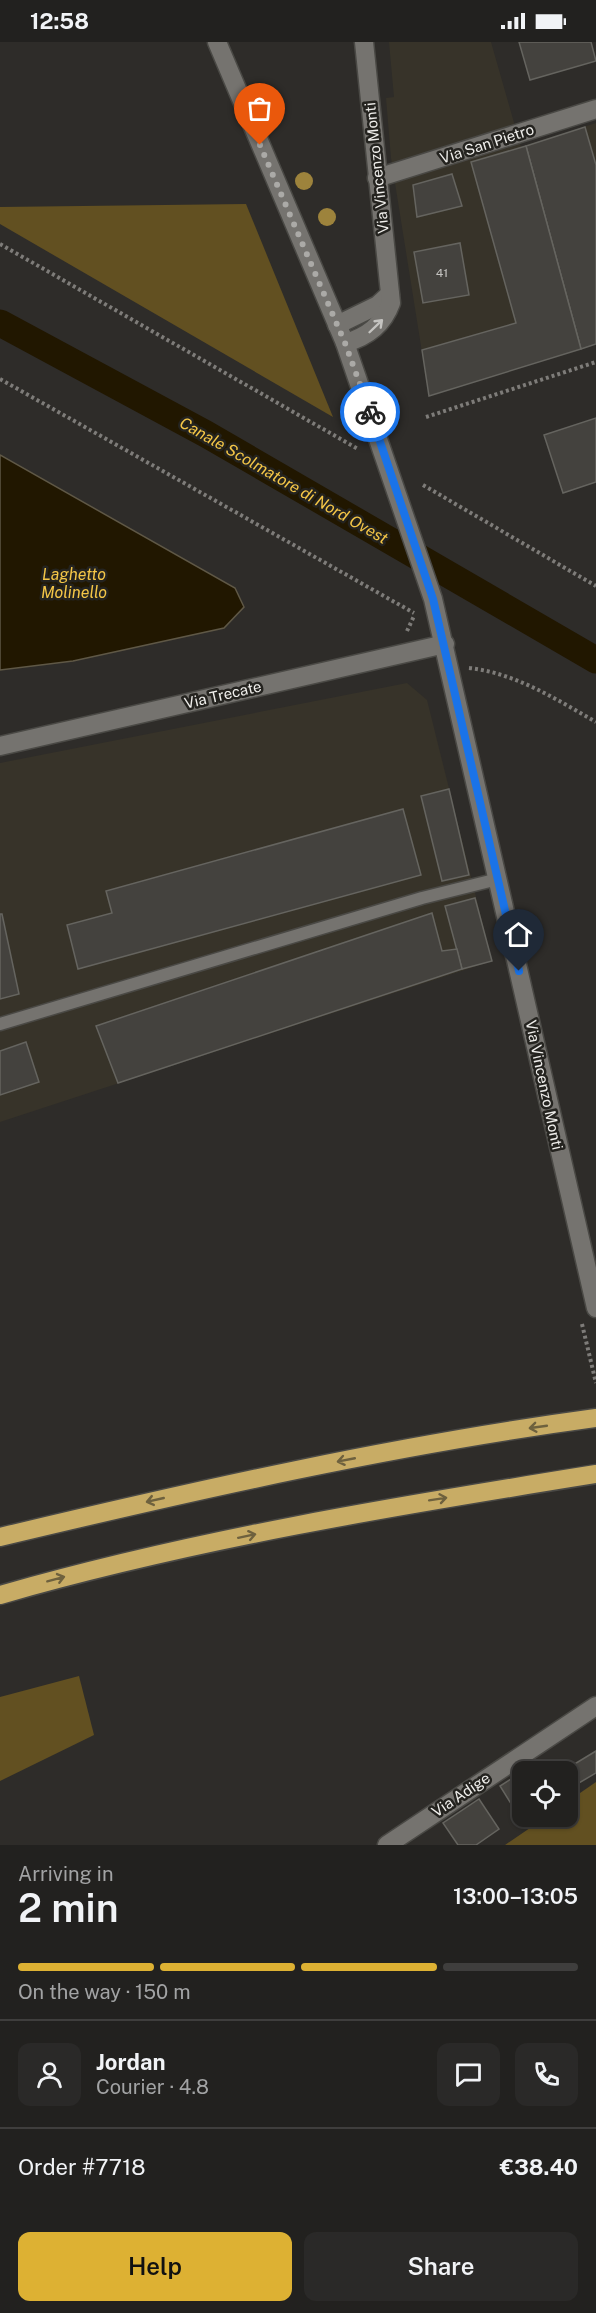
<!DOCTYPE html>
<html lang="en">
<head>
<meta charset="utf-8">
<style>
  body { margin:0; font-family:"Public Sans",sans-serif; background:#2a2928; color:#f1f3f6; height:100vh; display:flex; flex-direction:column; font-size:22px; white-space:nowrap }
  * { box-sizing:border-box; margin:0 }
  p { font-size:20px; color:#a2a3a4 }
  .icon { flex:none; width:33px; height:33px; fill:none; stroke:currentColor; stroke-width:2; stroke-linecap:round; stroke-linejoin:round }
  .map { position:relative; height:1803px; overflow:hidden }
  .details { display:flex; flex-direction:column; background:#22211f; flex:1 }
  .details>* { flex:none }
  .controls { position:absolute; left:512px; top:1719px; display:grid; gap:12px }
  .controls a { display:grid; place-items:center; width:66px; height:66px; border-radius:12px; background:#22211f; box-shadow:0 2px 4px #0004,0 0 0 2px #3f3e3d; font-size:30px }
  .pin { position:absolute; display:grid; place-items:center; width:51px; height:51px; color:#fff; margin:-62px -26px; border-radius:50% 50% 50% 0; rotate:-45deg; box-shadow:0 0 6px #0007 }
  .pin .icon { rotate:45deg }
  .courier { position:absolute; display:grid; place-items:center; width:60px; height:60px; margin:-30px; border:4px solid #1a73e8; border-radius:50%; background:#fff; color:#222; box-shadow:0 2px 8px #0007 }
  .head em { font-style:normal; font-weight:600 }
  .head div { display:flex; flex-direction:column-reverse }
  .head { display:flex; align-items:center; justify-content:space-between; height:102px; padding:0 18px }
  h1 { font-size:39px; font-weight:600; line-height:45px }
  .bar { display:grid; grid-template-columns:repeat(4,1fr); gap:9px 6px; align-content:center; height:72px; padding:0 18px }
  .bar i { height:8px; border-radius:4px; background:#3f3e3d }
  .bar .active { background:#ddb133 }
  .bar p { grid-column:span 4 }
  .line { display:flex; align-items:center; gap:15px; padding:0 18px; border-top:2px solid #3f3e3d }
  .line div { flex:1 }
  .round { display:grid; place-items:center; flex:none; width:63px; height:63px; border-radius:12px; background:#2a2928 }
  .action { display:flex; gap:12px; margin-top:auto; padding:12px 18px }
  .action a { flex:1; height:69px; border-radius:12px; background:#ddb133; color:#111; font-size:24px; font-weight:600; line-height:69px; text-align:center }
  .action a+a { background:#2a2928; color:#f1f3f6 }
  .status { display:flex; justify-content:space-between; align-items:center; height:42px; padding:0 30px; background:#22211f; direction:ltr }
  .status svg { height:16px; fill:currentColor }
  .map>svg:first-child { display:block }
  .built { fill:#373329 }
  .green { fill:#625021 }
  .water { fill:#211700; stroke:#5f5846; stroke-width:1.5 }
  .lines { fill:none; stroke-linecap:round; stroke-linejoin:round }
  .canal { stroke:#211700; stroke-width:27 }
  .building { fill:#44423e; stroke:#65645f; stroke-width:1.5 }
  .lane-casing { stroke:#4a4945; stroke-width:15 }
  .street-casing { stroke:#4a4945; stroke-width:21 }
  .highway-casing { stroke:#4a4945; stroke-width:21 }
  .path { stroke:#7e7c79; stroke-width:4; stroke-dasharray:3 3; stroke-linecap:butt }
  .lane { stroke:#75736f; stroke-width:12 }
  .street { stroke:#75736f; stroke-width:18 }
  .highway { stroke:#c8ac65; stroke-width:18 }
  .tree { fill:#9d833c }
  .oneway { stroke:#c4c3c0 }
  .oneway2 { stroke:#6e613e }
  .done { stroke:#abaaa7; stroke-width:6; stroke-dasharray:0 10.8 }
  .route { stroke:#1a73e8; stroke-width:8 }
  .labels { text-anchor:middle; stroke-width:5; stroke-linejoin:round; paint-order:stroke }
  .number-label { font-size:12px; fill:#c4c3c0 }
  .street-label { font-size:15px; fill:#efeeeb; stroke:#24231f }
  .water-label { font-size:16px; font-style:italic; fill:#f4c647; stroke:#24231f }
</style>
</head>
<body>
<div class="status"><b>12:58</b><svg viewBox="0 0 49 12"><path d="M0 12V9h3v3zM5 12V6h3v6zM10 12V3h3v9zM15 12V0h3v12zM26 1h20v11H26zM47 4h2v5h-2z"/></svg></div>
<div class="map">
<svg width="596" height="1803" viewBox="0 0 596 1803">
  <rect width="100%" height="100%" fill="#2e2c29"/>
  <g class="built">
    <polygon points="389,0 491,0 521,105 596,81 596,302 429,354 391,116 386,56 394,55"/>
    <polygon points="407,641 427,658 492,919 0,1080 0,721"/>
  </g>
  <g class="green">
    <polygon points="246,162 333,375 0,182 0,165"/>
    <polygon points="79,1634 94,1693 0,1739 0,1655"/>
    <polygon points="596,1740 596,1803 505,1803 546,1775 567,1774 567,1760"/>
  </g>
  <polygon class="water" points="0,413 235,546 244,565 224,586 73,619 0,628"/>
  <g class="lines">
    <polyline class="canal" points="0,281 206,392 596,618"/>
  </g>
  <g class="building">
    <polygon points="519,0 591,0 596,19 530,38"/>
    <polygon points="585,85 596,123 596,302 581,307 526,104"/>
    <polygon points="526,104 581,307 429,354 422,308 516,281 471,120"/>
    <polygon points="452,132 462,164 417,175 413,143"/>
    <polygon points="460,201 469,253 423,261 414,210"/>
    <polygon points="596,376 596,440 563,451 544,393"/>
    <polygon points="449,747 469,833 442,839 421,754"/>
    <polygon points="403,767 421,833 78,927 67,883 112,871 106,849"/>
    <polygon points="475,856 492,919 462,927 445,864"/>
    <polygon points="432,871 442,909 457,907 462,927 118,1041 96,984"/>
    <polygon points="0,872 2,872 19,952 0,957"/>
    <polygon points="26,1000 39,1040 0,1053 0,1009"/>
    <polygon points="596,1709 596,1731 572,1745 567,1737 567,1730 563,1729"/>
    <polygon points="522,1730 523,1774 520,1776 500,1744"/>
    <polygon points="479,1757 499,1787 476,1803 458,1803 443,1781"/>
  </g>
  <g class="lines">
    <defs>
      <polyline id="lane" points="0,982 422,856 498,837"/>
      <g id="street">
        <polyline points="217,0 345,301 433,557 596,1266"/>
        <polyline points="377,136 596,67"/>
        <polyline points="337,283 378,263 390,252"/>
        <path d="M345 301C367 295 383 283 391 261L364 0"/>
        <polyline points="0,704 445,602"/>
        <polyline points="387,1803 596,1664"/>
      </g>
      <g id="highway">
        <path d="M0 1495C197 1448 395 1403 596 1376"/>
        <path d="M0 1553C195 1497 396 1464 596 1432"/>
      </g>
    </defs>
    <use href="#lane" class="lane-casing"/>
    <use href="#street" class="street-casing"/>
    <use href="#highway" class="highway-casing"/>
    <g class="path">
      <polyline points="0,202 358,407"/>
      <polyline points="0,337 414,571"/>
      <polyline points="426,375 596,320"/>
      <polyline points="423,443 596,544"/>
      <polyline points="407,589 414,574"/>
      <path d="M469 626C515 631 556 657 596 680"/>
      <polyline points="582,1282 596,1341"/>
    </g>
    <use href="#lane" class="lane"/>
    <use href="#street" class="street"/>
    <use href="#highway" class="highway"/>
  </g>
  <g class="tree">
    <circle cx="304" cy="139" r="9"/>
    <circle cx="327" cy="175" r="9"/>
  </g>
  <defs><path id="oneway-shaft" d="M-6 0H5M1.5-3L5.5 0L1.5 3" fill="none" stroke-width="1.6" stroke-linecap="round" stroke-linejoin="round" transform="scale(1.5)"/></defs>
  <use class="oneway" href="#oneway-shaft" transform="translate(376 284) rotate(-44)"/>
  <g class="oneway2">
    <use href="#oneway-shaft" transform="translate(538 1385) rotate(172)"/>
    <use href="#oneway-shaft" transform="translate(346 1418) rotate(169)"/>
    <use href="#oneway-shaft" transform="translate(438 1457) rotate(-9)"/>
    <use href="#oneway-shaft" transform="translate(155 1458) rotate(167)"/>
    <use href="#oneway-shaft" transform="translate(247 1494) rotate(-12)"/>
    <use href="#oneway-shaft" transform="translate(56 1537) rotate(-15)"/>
  </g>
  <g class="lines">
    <polyline class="done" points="260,103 345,301 370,370"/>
    <polyline class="route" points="370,370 433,557 519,929"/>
  </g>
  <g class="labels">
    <g class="number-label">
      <text x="442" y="235">41</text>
    </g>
    <g class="street-label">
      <text transform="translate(487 102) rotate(-18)" y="5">Via San Pietro</text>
      <text transform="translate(377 126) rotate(-96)" y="5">Via Vincenzo Monti</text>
      <text transform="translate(223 653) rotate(-13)" y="5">Via Trecate</text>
      <text transform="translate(544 1043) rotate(78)" y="5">Via Vincenzo Monti</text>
      <text transform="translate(461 1753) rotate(-34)" y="5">Via Adige</text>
    </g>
    <g class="water-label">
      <text transform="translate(284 438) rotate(30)" y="6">Canale Scolmatore di Nord Ovest</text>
      <text x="74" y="538">Laghetto<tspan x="74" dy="18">Molinello</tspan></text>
    </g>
  </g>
</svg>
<div class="controls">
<a><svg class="icon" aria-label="locate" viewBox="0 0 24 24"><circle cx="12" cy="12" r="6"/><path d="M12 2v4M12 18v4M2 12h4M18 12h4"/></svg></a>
</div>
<div class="pin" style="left:260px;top:103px;background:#ea580c"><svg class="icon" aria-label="bag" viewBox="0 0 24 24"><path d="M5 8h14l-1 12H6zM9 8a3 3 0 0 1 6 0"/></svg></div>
<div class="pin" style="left:519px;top:929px;background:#1f2937"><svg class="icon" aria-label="home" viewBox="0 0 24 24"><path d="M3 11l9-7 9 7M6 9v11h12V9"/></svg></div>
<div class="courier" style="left:370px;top:370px"><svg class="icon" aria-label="bike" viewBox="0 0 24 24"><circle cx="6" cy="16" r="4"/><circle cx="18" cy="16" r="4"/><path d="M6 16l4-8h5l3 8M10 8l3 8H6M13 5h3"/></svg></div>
</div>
<section class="details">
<div class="head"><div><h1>2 min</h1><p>Arriving in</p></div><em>13:00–13:05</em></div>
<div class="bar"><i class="active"></i><i class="active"></i><i class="active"></i><i></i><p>On the way · 150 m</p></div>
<div class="line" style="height:108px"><a class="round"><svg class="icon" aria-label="person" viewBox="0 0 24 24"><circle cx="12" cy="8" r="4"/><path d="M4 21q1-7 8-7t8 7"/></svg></a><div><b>Jordan</b><p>Courier · 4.8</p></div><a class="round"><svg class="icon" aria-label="chat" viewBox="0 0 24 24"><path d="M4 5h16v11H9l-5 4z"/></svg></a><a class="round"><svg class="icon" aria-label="phone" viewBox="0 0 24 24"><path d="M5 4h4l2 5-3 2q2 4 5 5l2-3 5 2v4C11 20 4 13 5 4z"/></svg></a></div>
<div class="line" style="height:78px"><div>Order #7718</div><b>€38.40</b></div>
<div class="action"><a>Help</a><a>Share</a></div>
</section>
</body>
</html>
